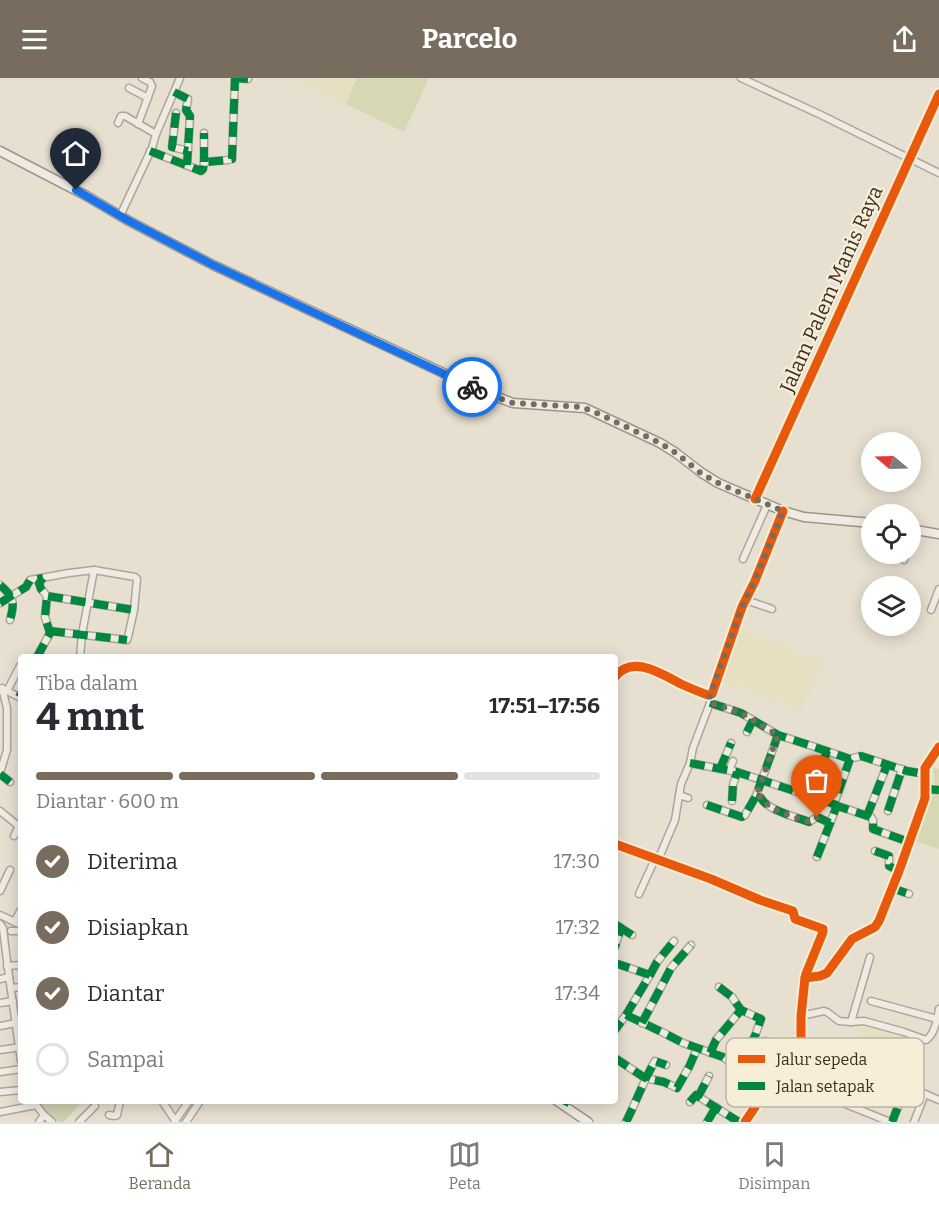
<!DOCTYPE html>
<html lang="id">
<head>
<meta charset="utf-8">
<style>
  body { margin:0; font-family:Bitter,serif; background:#f7f7f7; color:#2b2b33; height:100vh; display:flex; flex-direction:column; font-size:22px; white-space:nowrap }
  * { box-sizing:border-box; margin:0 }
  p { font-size:20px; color:#7c7c81 }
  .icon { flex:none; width:33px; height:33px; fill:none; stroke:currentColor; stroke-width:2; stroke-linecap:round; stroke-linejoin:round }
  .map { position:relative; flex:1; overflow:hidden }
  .side { position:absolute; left:18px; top:576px; width:600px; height:450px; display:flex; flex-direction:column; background:#fff; border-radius:6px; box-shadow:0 3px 15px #0003 }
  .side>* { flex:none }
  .needle { width:39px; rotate:289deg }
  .tools { position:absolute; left:861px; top:354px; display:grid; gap:12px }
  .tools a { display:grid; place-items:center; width:60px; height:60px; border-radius:50%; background:#fff; box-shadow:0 3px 15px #0003; font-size:30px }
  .pin { position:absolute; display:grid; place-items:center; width:51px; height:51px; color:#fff; margin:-62px -26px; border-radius:50% 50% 50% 0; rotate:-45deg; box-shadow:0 0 6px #0007 }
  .pin .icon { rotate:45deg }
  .courier { position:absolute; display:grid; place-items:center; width:60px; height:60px; margin:-30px; border:4px solid #1a73e8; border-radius:50%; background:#fff; color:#222; box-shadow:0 2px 8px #0007 }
  .head em { font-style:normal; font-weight:700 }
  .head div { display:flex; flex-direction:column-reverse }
  .head { display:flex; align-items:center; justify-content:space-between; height:102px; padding:0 18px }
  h1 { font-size:39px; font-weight:700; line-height:45px }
  .bar { display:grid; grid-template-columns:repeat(4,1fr); gap:9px 6px; align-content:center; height:72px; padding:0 18px }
  .bar i { height:8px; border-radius:4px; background:#e1e1e2 }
  .bar .current { background:#786c5e }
  .bar p { grid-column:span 4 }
  ol { padding:0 18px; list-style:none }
  li { display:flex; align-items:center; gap:18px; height:66px }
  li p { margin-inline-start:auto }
  li .icon { padding:6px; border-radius:50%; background:#786c5e; color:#fff; stroke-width:4 }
  li:last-child { color:#7c7c81 }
  li i { width:33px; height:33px; border:3px solid #e1e1e2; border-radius:50% }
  header { display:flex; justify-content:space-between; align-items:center; height:78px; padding:0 18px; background:#786c5e; color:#fff; font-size:27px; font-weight:700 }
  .tab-bar { display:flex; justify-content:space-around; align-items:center; height:84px; border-top:2px solid #e1e1e2; background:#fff; font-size:16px; color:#7c7c81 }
  .tab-bar a { display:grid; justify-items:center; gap:3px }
  .tab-bar .current { color:#786c5e }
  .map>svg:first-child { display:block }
  .farmland { fill:#e6dfc2 }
  .green { fill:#d6d7b3 }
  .cemetery { fill:#d1d1b3 }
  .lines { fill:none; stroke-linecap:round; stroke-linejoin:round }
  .street-casing { stroke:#ada599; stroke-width:9 }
  .secondary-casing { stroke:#9c958a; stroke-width:11 }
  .street { stroke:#efebe3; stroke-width:6 }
  .secondary { stroke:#efebe3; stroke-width:8 }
  .quiet { stroke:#00873e; stroke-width:8; stroke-dasharray:15 8; stroke-linecap:butt }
  .cycleway-casing { stroke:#f7eed8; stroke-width:13 }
  .cycleway { stroke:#e8590c; stroke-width:9 }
  .done { stroke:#786c5e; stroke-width:6; stroke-dasharray:0 10.8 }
  .route { stroke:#1a73e8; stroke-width:8 }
  .labels { text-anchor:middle; stroke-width:4.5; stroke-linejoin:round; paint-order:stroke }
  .street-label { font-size:20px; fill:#3d2e20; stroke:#f7eed8 }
  .key { fill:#f7eed8; stroke:#bfb4a1; stroke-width:1.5 }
  .key-label { font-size:16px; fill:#3d2e20 }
</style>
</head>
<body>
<header><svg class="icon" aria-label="menu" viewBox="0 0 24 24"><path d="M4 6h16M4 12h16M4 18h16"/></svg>Parcelo<svg class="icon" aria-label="share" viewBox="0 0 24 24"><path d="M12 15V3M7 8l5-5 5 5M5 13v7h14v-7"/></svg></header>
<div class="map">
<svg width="939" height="1044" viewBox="0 0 939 1044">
  <rect width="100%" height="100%" fill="#e7e0d1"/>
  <g class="farmland">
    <polygon points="291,0 357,0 346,26"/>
    <polygon points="737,547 824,582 800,634 720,602"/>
    <polygon points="867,946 916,961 910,978 896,974 885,978 882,984 875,982 870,992 854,986 859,973 856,953 853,948"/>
  </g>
  <g class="green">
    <polygon points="357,0 429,0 404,54 346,26"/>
    <polygon points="933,689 939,691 939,771 915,763 935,710"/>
  </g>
  <polygon class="cemetery" points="35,1023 83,1023 64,1044 59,1044"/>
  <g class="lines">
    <defs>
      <g id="street">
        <polyline points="235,0 248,1"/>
        <polyline points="741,0 819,36 939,95"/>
        <polyline points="129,10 148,20"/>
        <polyline points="174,14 188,21 186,32 190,38 187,87"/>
        <polyline points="176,35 172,69 188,73"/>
        <polyline points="118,45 121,38 125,38 156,56"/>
        <polyline points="138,46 152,8 150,4 142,0"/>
        <polyline points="150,73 201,93 203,91 204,84 228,82 232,81 235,0"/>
        <polyline points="204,84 204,55"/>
        <polyline points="120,138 152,70 156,56 180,0"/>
        <polyline points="755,421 939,16"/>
        <polyline points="743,481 767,427"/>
        <polyline points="904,482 906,476"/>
        <polyline points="43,500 39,505 41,511 47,518 134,532"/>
        <path d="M0 507C14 519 15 524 10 542"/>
        <polyline points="746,522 772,531"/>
        <polyline points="0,525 26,509 30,502 69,495 94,492 82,556 80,579"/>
        <polyline points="931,532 939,511"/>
        <polyline points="50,553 127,562 128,559 134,532 137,501 135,499 94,492"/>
        <polyline points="37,579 50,555 45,539 47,518"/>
        <polyline points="3,611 21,620"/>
        <polyline points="7,613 20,588"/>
        <polyline points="710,625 741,635 778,657 812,668 850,681 861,678 907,693 925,696"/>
        <polyline points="747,654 753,642"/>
        <polyline points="690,685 737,694 834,726"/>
        <polyline points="720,691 731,665"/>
        <polyline points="729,692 733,683"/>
        <polyline points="0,695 7,672 7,630 2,610"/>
        <polyline points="0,696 10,704"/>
        <polyline points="818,702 827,673"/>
        <polyline points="926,711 939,712"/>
        <polyline points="679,717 688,720"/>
        <path d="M756 718 761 720C767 732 796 739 809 744L817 739 830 745"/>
        <polyline points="732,723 733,707 737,694"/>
        <polyline points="707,727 742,739 745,737 756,718 778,657"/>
        <polyline points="835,727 871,739 873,742 873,751 909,764"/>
        <polyline points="0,733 21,750"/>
        <polyline points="888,733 902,691"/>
        <polyline points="867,738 887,687"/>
        <polyline points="14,758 19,748"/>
        <polyline points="615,766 711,801 760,822 793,833 795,841 823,851 823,854 806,896 805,900"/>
        <polyline points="875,773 889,778 889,788 899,793"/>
        <polyline points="817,779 836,730 834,726 850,681"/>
        <polyline points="658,782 675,742 681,706 690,685 693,670 710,625 710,621"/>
        <polyline points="892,810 909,816"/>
        <polyline points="0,813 10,792"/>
        <polyline points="639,816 655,781"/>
        <polyline points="0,837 21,847"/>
        <polyline points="14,844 21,832"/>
        <path d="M0 846 3 850C8 895 15 939 21 983"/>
        <polyline points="615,846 621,850 615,869"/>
        <polyline points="621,850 632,857"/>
        <polyline points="11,853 21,853"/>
        <polyline points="615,885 650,897 626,937 615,952"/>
        <polyline points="7,888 21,887"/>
        <polyline points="650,897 657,884 674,863"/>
        <polyline points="0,901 9,899"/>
        <polyline points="719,909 732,919 741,932 761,941 755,958 737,989 730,1017"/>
        <polyline points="11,910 21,909"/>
        <polyline points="871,923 937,941"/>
        <polyline points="0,925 13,923"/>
        <polyline points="626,937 664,955 683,965 723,979 743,993 756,996 774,997"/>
        <path d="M801 938 824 933 827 934 839 943 851 944 864 943 904 954 926 962C935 956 937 941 939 931"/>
        <polyline points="851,944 870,879"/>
        <polyline points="642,945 671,890 691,867"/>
        <polyline points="0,948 16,945"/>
        <polyline points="765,963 792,971"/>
        <polyline points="0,972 21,969"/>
        <polyline points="710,975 716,962 741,932"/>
        <path d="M817 978C824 980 827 984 834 986 856 995 879 1000 902 1005"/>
        <polyline points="615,980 645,1000 664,1004 677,1010 689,989 697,971"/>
        <polyline points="0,994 21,991"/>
        <polyline points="771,1001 786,1009 838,1023 890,1044"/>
        <polyline points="906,1008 902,1005 903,1001 914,967"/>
        <polyline points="906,1008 925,1016"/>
        <polyline points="914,1011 917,1000"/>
        <polyline points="0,1014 21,1012"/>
        <polyline points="698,1019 709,998"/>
        <polyline points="33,1023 44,1037 39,1044"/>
        <polyline points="162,1023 176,1044"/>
        <polyline points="690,1024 696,1017 739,1044"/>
        <polyline points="0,1034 36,1027"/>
        <polyline points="44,1037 52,1044"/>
        <polyline points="109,1037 115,1038 117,1037 120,1023"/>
        <polyline points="175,1043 189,1023"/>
        <polyline points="79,1044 95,1028"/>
        <polyline points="186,1044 200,1023"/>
        <path d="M626 1044C636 1024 644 1002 655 983L666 987"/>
        <polyline points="707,1044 716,1029"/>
        <polyline points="745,1044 755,1029 763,1010 784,986 788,975 792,971 797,970 801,968 801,938 805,900 820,898 827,895 852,861 875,849 879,843 899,793 925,720 925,690 939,669"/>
        <polyline points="892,1044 906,1008"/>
        <polyline points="914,1044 925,1016 939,1022"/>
      </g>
      <g id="secondary">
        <polyline points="0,73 85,117 129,143 213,187 484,314 513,325 585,330 660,365 676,375 702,395 718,405 783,433 804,439 872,445"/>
        <polyline points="910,451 939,456"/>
        <path d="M615 599C632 576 662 596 681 606 690 610 699 614 708 617L712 616 742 529 755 503 783 433"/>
        <polyline points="557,1023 588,1044"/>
      </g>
    </defs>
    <use href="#street" class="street-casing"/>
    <use href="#secondary" class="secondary-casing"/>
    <use href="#street" class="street"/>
    <use href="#secondary" class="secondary"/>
    <g class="quiet">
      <polyline points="235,0 248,1"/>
      <polyline points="174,14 188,21 186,32 190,38 187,87"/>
      <polyline points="176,35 172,69 188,73"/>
      <polyline points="150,73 201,93 203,91 204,84 228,82 232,81 235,0"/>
      <polyline points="204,84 204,55"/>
      <polyline points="43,500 39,505 41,511 47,518 134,532"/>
      <path d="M0 507C14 519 15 524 10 542"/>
      <polyline points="0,525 26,509 30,502 43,500"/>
      <polyline points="50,553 127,562"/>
      <polyline points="37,579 50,555 45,539 47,518"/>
      <polyline points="79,579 80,578"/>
      <polyline points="19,619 21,615"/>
      <polyline points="710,625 741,635 778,657 812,668 850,681 861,678 907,693 925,696"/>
      <polyline points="747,654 753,642"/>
      <polyline points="690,685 737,694 834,726"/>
      <polyline points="720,691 731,665"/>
      <polyline points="0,696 10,704"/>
      <polyline points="818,702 827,673"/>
      <polyline points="926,711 939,712"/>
      <path d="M756 718 761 720C767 732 796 739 809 744L817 739 830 745"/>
      <polyline points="732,723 733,707 737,694"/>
      <polyline points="707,727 742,739 745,737 756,718 778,657"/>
      <polyline points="834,727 871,739 873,742 873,751 909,764"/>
      <polyline points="888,733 902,691"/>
      <polyline points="867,738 887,687"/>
      <polyline points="875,773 889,778 889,788 899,793"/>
      <polyline points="817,779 836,730 834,726 850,681"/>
      <polyline points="892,810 909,816"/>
      <polyline points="615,846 621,850 615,869"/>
      <polyline points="621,850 632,857"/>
      <polyline points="615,885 650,897 626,937 615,952"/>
      <polyline points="650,897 657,884 674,863"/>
      <polyline points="719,909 732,919 741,932 761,941 755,958 737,989 730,1017"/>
      <polyline points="626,937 664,955 683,965 723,979 743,993 756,996 774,997"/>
      <polyline points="642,945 671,890 691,867"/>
      <polyline points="710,975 716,962 741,932"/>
      <path d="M817 978C824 980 827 984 834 986 856 995 879 1000 902 1005"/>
      <polyline points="615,980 645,1000 664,1004 677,1010 689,989 697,971"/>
      <polyline points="906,1008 902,1005 903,1001 914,967"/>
      <polyline points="906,1008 925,1016"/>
      <polyline points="698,1019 709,998"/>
      <polyline points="690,1024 696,1017 739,1044"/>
      <polyline points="564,1027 566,1023"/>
      <path d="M626 1044C636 1024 644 1002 655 983L666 987"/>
      <polyline points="707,1044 716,1029"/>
      <polyline points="892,1044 906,1008"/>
    </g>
    <defs>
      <g id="cycleway">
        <polyline points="755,421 939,16"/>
        <path d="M615 599C632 576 662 596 681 606 690 610 699 614 708 617L712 616 742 529 755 503 783 433"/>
        <polyline points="615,766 711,801 760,822 793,833 795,841 823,851 823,854 806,896 805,900"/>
        <polyline points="745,1044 755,1029 763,1010 784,986 788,975 792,971 797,970 801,968 801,938 805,900 820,898 827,895 852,861 875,849 879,843 899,793 925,720 925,690 939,669"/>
      </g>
    </defs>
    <use href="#cycleway" class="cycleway-casing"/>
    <use href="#cycleway" class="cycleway"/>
  </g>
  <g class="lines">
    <path class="done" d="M472 309 501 321 513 325 582 329 599 336 660 365 676 375 702 396 718 405 783 433 755 502 742 529 710 617V625L741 635 778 657 756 718 760 719C769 733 793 738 809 744L813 742 817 739"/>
    <polyline class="route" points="76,112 129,143 213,187 472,309"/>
  </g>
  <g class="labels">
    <g class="street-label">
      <text transform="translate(831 211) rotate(-66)" y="7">Jalam Palem Manis Raya</text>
    </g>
  </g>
  <rect x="726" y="960" width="198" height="69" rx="9" class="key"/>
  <rect x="738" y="977" width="27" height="8" fill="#e8590c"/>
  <rect x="738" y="1004" width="27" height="8" fill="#00873e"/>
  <g class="key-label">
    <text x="776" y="987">Jalur sepeda</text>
    <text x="776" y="1014">Jalan setapak</text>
  </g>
</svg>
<div class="tools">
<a><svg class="needle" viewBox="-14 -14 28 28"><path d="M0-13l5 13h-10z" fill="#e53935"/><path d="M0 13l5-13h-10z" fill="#7c7c81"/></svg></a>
<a><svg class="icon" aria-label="locate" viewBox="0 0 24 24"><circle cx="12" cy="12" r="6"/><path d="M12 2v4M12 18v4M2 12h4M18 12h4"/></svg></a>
<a><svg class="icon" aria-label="layers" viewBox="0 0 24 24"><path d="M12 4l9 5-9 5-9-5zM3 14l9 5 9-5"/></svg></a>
</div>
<div class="pin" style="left:817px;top:739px;background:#ea580c"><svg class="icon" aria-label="bag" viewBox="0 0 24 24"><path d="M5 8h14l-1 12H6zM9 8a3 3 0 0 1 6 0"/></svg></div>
<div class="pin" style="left:76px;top:112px;background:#1f2937"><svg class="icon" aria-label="home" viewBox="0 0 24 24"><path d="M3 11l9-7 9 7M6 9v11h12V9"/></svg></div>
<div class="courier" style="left:472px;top:309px"><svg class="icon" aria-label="bike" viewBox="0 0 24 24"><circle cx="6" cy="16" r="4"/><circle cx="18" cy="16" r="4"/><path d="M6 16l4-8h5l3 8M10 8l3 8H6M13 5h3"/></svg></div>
<section class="side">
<div class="head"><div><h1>4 mnt</h1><p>Tiba dalam</p></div><em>17:51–17:56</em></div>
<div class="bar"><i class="current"></i><i class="current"></i><i class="current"></i><i></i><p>Diantar · 600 m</p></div>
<ol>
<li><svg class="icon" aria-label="check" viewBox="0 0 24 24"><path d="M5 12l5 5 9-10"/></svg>Diterima<p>17:30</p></li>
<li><svg class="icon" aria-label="check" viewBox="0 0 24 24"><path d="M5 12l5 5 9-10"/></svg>Disiapkan<p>17:32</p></li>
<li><svg class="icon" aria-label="check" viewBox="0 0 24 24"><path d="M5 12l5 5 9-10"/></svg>Diantar<p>17:34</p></li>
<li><i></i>Sampai</li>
</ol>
</section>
</div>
<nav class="tab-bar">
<a class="current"><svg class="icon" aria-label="home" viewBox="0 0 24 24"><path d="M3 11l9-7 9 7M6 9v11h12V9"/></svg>Beranda</a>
<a><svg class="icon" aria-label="map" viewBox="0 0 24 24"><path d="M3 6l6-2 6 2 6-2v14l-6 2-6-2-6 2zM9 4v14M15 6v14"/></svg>Peta</a>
<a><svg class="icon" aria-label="saved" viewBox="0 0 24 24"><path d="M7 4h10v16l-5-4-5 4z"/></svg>Disimpan</a>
</nav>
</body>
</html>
